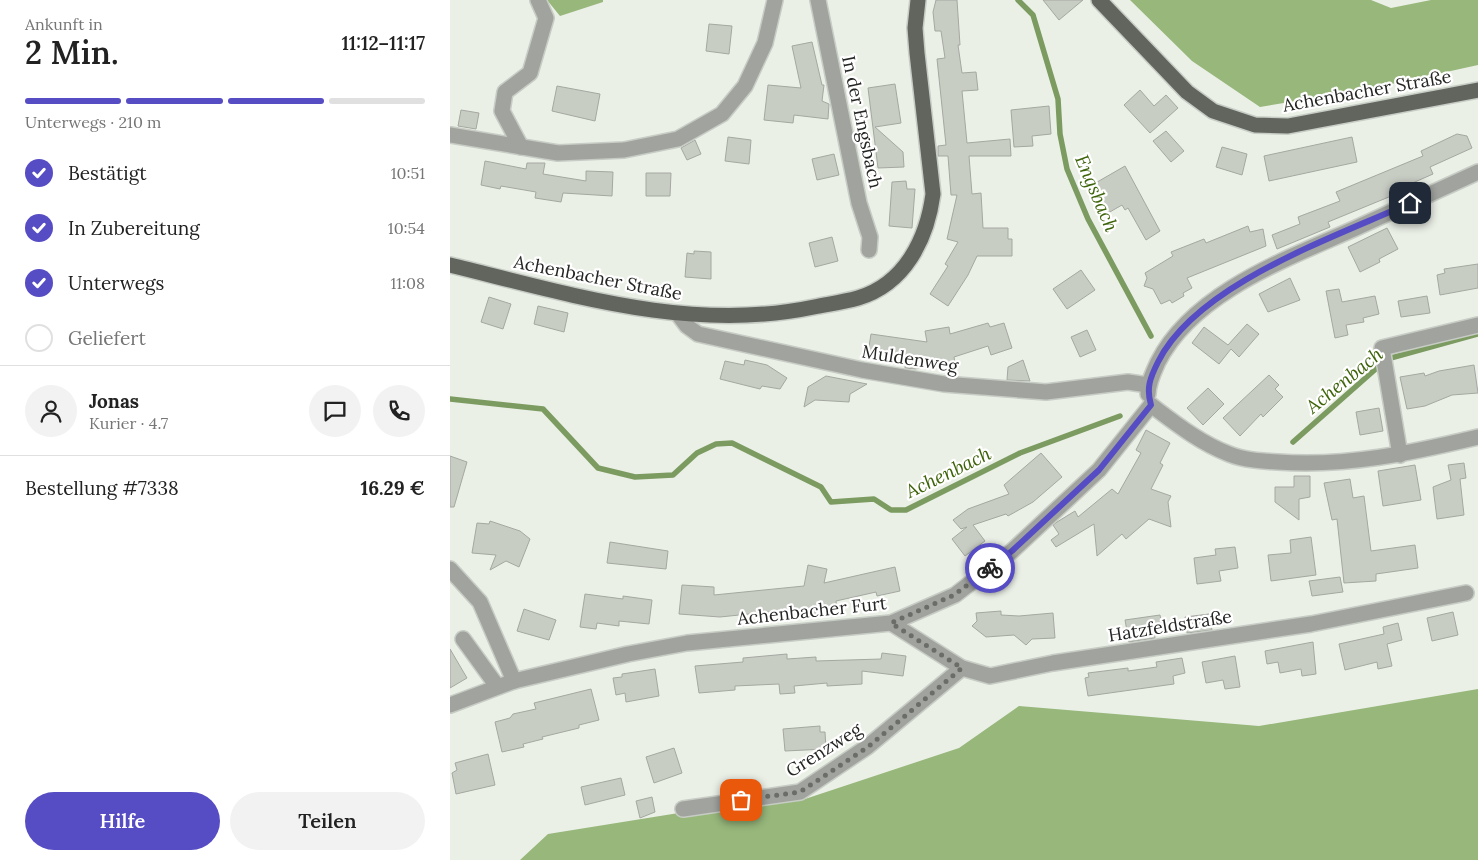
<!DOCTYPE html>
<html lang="de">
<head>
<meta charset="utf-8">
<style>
  body { margin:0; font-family:Lora,serif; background:#f2f2f2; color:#222; height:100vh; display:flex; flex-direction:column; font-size:19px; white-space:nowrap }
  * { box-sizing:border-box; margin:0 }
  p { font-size:16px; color:#767676 }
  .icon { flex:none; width:28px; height:28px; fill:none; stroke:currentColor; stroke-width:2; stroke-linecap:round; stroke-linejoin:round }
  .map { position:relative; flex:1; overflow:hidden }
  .sheet { display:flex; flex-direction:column; background:#fff; width:450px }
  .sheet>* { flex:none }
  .pin { position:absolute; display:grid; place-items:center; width:42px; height:42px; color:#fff; margin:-21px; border-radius:10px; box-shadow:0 2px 8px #0006 }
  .courier { position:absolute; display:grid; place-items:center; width:50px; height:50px; margin:-25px; border:4px solid #564cc4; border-radius:50%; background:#fff; color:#222; box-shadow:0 1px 6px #0007 }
  .overview em { font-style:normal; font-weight:600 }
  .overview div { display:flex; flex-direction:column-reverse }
  .overview { display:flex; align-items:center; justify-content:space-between; height:85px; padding:0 25px }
  h1 { font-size:32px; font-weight:600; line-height:38px }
  .bar { display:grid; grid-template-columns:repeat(4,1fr); gap:8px 5px; align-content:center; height:60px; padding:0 25px }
  .bar i { height:6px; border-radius:4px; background:#e0e0e0 }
  .bar .current { background:#564cc4 }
  .bar p { grid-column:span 4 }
  .line { display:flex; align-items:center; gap:12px; padding:0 25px; border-top:1px solid #e0e0e0 }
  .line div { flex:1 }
  .round { display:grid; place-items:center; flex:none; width:52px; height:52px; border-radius:26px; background:#f2f2f2 }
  ol { padding:0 25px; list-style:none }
  li { display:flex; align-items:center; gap:15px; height:55px }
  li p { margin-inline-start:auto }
  li .icon { padding:5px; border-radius:50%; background:#564cc4; color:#fff; stroke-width:4 }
  li:last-child { color:#767676 }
  li i { width:28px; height:28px; border:2px solid #e0e0e0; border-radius:50% }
  .button { display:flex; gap:10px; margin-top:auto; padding:10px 25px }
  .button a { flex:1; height:58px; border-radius:30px; background:#564cc4; color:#fff; font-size:20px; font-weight:600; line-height:58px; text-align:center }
  .button a+a { background:#f2f2f2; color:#222 }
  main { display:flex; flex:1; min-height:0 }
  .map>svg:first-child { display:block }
  .forest { fill:#97b77b }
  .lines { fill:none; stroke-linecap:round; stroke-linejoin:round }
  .stream { stroke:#7c9b61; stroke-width:5.5 }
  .building { fill:#c8cdc4; stroke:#a4a8a0 }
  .minor-casing { stroke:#c7ccc4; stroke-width:18 }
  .major-casing { stroke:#c7ccc4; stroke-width:18 }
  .minor { stroke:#a1a39f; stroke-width:15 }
  .major { stroke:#61655e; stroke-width:15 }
  .done { stroke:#6a6d68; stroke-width:5; stroke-dasharray:0 9 }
  .route { stroke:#564cc4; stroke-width:6 }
  .labels { text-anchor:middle; stroke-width:4.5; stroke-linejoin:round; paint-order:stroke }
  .street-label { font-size:18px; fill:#242623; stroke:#fff }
  .water-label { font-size:19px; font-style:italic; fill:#3d6309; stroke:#fff }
</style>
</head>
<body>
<main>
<section class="sheet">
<div class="overview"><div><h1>2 Min.</h1><p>Ankunft in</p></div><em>11:12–11:17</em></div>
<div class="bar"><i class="current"></i><i class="current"></i><i class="current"></i><i></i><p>Unterwegs · 210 m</p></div>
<ol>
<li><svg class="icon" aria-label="check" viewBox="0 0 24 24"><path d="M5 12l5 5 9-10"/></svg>Bestätigt<p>10:51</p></li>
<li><svg class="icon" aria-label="check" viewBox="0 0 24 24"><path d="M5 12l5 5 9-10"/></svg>In Zubereitung<p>10:54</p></li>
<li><svg class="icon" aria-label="check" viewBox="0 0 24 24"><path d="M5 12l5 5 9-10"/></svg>Unterwegs<p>11:08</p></li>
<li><i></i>Geliefert</li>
</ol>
<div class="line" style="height:90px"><a class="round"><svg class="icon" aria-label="person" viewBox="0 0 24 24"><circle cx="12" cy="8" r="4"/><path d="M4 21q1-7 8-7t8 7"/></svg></a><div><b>Jonas</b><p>Kurier · 4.7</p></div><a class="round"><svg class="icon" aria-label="chat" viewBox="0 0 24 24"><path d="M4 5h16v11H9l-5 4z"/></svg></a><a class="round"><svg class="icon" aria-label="phone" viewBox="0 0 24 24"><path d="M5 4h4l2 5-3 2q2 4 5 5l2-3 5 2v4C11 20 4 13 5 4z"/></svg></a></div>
<div class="line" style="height:65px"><div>Bestellung #7338</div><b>16.29 €</b></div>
<div class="button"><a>Hilfe</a><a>Teilen</a></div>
</section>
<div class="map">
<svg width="1028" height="860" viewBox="0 0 1028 860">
  <rect width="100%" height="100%" fill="#ebf0e7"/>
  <g class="forest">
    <polygon points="97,0 153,0 153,2 110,16"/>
    <polygon points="680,0 921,0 941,8 981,0 1028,0 1028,65 919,89 810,107 742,61"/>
    <polygon points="1028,689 1028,860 70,860 98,834 266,807 355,799 509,748 569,706 809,726"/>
  </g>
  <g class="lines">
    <g class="stream">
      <polyline points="568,0 583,15 608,99 610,134 617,169 638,219 701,336"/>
      <polyline points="0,399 93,409 148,468 185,477 223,475 247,453 266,444 282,443 371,487 381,502 424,499 441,510 456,510 570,453 670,416"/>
      <polyline points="843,442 937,359 1028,334"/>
    </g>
  </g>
  <g class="building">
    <polygon points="486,0 507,0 510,45 508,45 512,73 526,72 528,90 512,91 517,143 560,139 561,156 519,156 522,194 531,193 533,228 558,228 558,239 562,239 562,256 527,256 518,275 498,306 480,294 498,266 495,264 508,242 497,239 507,195 501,195 498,156 488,156 488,146 496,145 487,59 495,58 491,31 485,31 483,12"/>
    <polygon points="593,0 633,0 609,20"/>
    <polygon points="259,24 282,26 279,54 256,51"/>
    <polygon points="362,42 372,85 374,85 372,101 379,104 378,119 344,115 343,123 314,120 318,85 351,88 342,46"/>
    <polygon points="445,84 451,123 425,127 453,152 454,167 428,168 418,88"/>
    <polygon points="107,86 150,94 145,121 102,111"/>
    <polygon points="690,90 704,106 716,95 728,108 700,133 674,105"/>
    <polygon points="599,106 601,134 582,136 583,146 564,147 561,110"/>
    <polygon points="11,110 29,113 26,129 8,126"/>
    <polygon points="716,131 734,151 721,162 703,141"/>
    <polygon points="1007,134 1017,136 1022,148 980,167 983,174 949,189 951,192 878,222 880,227 827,249 822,235 850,224 848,217 890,201 886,192 973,156 971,151"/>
    <polygon points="278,137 301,140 299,164 275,161"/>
    <polygon points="902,137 907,162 819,181 814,156"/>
    <polygon points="245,140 251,154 237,160 231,148"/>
    <polygon points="772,147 797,154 792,175 766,167"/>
    <polygon points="384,154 389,175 367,180 362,159"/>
    <polygon points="35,161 76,169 77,163 95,163 93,174 136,181 136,171 163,172 162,196 113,193 111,202 85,198 86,192 51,186 50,189 31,185"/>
    <polygon points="675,166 710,231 696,240 678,208 675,210 672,205 658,213 642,185"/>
    <polygon points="196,173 221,173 220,196 196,196"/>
    <polygon points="456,181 457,189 465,189 462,228 439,226 442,182"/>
    <polygon points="798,226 800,232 813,229 816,246 737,278 742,288 733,293 734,296 722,303 720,300 711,304 703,289 694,286 697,278 695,273 723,256 721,252 754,239 756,243"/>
    <polygon points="937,228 948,249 929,259 930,262 910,272 898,247"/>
    <polygon points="382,237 388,261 365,267 359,243"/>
    <polygon points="244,251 261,252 261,279 235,277 237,253 244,254"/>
    <polygon points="1028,264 1028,288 990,295 987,275 995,273 994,269"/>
    <polygon points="631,270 645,290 617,309 603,289"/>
    <polygon points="840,278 850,300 818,312 809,294"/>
    <polygon points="889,289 892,302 925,296 929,314 913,318 914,322 896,325 898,335 885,338 876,291"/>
    <polygon points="977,296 980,313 951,317 948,301"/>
    <polygon points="39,297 61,304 53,329 31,322"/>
    <polygon points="88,306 118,313 114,332 84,324"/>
    <polygon points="538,323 540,327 554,323 562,348 541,355 538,346 504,357 505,363 465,369 455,368 456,358 418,353 421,334 477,342 475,331 499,327 500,334"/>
    <polygon points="797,324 809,334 789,357 781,349 769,364 742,343 754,327 778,345"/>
    <polygon points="637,330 646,350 630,357 621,337"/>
    <polygon points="295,360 317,365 337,378 330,389 312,386 310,389 270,379 275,361 294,365"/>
    <polygon points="573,360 580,381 557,380 558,367"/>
    <polygon points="1024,365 1028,393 1002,395 975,406 957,409 950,377 974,373 975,376 989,371"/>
    <polygon points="819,375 829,385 825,389 833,397 813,417 811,414 790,436 773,418"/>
    <polygon points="376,376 417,384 400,394 399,402 365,400 354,407 358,387"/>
    <polygon points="758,388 774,404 753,425 737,408"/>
    <polygon points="929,408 933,431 910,435 906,412"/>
    <polygon points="696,430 720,443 710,463 713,465 701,489 721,496 718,502 721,527 699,519 676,539 672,534 647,556 644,524 606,547 601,540 609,534 603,525 607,522 625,511 628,517 662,489 668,494 691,453 686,450"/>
    <polygon points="591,453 612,477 583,502 558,516 556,514 523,525 535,541 515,556 502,539 517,527 511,529 503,520 518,509 559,494 554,485"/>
    <polygon points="0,456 17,462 4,507 0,507"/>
    <polygon points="1014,463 1016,478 1010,479 1014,515 987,519 983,487 1001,480 998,465"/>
    <polygon points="965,465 971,500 933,506 928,471"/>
    <polygon points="844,476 860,476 860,497 849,499 849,520 825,502 825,487 844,487"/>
    <polygon points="900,479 903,498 914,496 921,551 965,545 968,568 926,574 926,581 894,583 887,519 882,520 874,483"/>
    <polygon points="40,521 70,531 80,539 69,567 56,561 40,570 46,555 22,553 27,523 39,524"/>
    <polygon points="861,537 866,575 821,581 818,555 841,553 840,540"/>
    <polygon points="160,542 218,551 216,569 157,563"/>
    <polygon points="785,547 788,568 769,571 771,581 747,584 744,558 766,555 765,549"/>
    <polygon points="358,565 377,569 374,583 445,567 450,591 427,596 426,592 386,601 387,611 358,614 357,608 270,617 229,614 232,585 264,587 264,595 354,586"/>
    <polygon points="890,577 893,592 862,596 859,581"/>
    <polygon points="135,594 173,599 173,596 202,600 199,624 169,621 169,626 147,623 146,629 130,627"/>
    <polygon points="74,609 106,620 99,640 67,631"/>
    <polygon points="551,611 551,615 569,616 603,613 605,638 582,639 576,645 564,635 536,637 522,626 527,621 526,613"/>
    <polygon points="1003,612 1008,635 982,641 977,618"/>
    <polygon points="759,614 762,630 737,633 735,617"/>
    <polygon points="710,615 713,630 704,631 705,638 679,642 675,620"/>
    <polygon points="948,623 952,640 937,644 942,666 928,669 927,662 895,670 889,644 934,634 933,627"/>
    <polygon points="863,642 866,674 852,676 851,669 830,673 828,662 817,664 815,651"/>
    <polygon points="0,649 17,678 0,688"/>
    <polygon points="432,653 456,656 453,676 412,671 412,684 377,686 377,683 344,686 345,693 330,694 329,684 285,686 285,690 249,693 245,666 293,662 293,658 337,654 337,659 366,657 366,661 431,659"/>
    <polygon points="785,656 790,687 775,689 773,680 756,683 752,662"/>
    <polygon points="732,658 735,673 723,676 724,684 638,696 635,678 639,677 638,673 678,668 678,671 707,667 706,662"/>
    <polygon points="205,669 209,696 176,702 175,693 166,695 163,678 172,677 172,674"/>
    <polygon points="141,689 149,720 129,725 129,728 92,737 93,739 73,744 74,747 52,752 45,722 60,718 63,714 86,709 84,703"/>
    <polygon points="370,726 370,732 375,732 376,749 335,751 333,729"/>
    <polygon points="224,748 232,773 204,783 196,757"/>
    <polygon points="38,754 45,785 6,794 2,773 7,770 5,763"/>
    <polygon points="171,778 175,795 135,805 131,787"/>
    <polygon points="202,797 205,812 190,818 186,801"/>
  </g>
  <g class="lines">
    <defs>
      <g id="minor">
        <polyline points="368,0 409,203 420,237 419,250"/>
        <polyline points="0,135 108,153 174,150 228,139 272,114 295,86 315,43 325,0"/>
        <polyline points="71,147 52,111 55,92 80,73 96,18 88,0"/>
        <polyline points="228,314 237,326 248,334 412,370 494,384 596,392 678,382 698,385"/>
        <path d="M698 394C698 383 703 373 708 362 743 292 839 258 906 228 947 209 987 191 1028 172"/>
        <path d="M701 405C725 423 750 443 779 454 794 460 811 461 828 462 896 467 961 453 1028 437"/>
        <polyline points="950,455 932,348 1028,325"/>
        <polyline points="0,569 30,602 64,681"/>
        <polyline points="441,623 512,668 540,676 603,663 861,624 1016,593"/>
        <polyline points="13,639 47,686"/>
        <polyline points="0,705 64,681 178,654 237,643 441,623 505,595 562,551 649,470 701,405"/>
        <polyline points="233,809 350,792 417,747 512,668"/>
      </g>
      <g id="major">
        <polyline points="649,0 737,92 763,111 805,125 838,126 1028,90"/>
        <path d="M0 265C119 294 241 333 364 307 379 304 394 302 408 298 455 284 477 239 483 194L467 53 465 28 468 0"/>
      </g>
    </defs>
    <use href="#minor" class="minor-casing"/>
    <use href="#major" class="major-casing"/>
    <use href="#minor" class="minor"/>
    <use href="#major" class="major"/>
  </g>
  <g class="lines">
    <polyline class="done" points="291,800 350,792 418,747 512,668 441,623 504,595 540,568"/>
    <path class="route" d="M540 568 562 551 649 470 701 405C696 388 700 378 708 362 747 284 883 238 960 203"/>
  </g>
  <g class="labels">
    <g class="street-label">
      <text transform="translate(917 91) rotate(-10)" y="6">Achenbacher Straße</text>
      <text transform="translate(412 122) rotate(78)" y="6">In der Engsbach</text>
      <text transform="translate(148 278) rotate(11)" y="6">Achenbacher Straße</text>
      <text transform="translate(460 359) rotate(9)" y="6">Muldenweg</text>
      <text transform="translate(362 611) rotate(-6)" y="6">Achenbacher Furt</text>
      <text transform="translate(720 626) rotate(-9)" y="6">Hatzfeldstraße</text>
      <text transform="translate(374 750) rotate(-32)" y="6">Grenzweg</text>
    </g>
    <g class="water-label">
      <text transform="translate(647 193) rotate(67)" y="7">Engsbach</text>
      <text transform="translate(894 380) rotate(-39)" y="7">Achenbach</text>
      <text transform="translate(498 472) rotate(-26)" y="7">Achenbach</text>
    </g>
  </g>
</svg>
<div class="pin" style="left:291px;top:800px;background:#ea580c"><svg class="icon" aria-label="bag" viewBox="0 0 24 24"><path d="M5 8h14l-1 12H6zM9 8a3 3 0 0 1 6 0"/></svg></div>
<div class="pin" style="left:960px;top:203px;background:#1f2937"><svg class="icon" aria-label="home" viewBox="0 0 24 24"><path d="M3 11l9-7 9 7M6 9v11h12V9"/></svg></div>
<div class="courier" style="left:540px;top:568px"><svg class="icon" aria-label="bike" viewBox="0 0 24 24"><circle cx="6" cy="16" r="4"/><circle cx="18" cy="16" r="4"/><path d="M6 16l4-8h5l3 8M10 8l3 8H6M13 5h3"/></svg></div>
</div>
</main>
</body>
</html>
